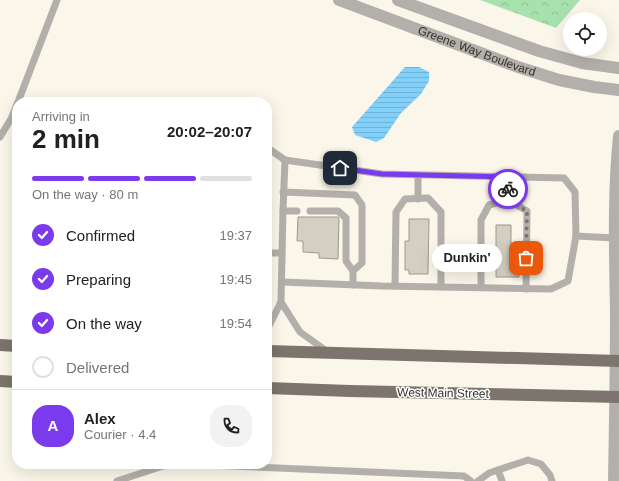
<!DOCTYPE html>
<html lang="en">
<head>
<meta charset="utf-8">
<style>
  body { margin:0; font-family:Arial,sans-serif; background:#f2f2f2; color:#202124; height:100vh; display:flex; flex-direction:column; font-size:15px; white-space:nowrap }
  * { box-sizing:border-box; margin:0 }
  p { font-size:13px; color:#757577 }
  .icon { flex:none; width:22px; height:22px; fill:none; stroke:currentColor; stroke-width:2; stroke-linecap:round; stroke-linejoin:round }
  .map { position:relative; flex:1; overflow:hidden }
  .panel { position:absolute; left:12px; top:97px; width:260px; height:372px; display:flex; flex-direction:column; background:#fff; border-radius:16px; box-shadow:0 4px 16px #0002 }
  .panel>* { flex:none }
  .buttons { position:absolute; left:563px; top:12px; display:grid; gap:8px }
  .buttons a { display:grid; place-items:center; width:44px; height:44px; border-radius:50%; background:#fff; box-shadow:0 4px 16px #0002; font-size:20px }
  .pin { position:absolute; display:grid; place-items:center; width:34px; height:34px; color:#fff; margin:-17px; border-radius:8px; box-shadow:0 2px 6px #0006 }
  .courier { position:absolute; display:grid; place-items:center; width:40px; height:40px; margin:-20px; border:3px solid #7c3aed; border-radius:50%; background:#fff; color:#222; box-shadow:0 1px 5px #0007 }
  .bubble { position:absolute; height:28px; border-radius:14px; background:#fff; box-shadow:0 4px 16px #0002; font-size:13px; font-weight:600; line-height:28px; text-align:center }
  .overview em { font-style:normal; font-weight:600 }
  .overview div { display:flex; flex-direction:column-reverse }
  .overview { display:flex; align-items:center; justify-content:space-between; height:68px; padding:0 20px }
  h1 { font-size:26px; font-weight:600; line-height:30px }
  .bar { display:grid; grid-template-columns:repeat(4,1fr); gap:6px 4px; align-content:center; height:48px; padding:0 20px }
  .bar i { height:5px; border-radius:3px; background:#e0e0e0 }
  .bar .selected { background:#7c3aed }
  .bar p { grid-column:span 4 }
  .line { display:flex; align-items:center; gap:10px; padding:0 20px; border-top:1px solid #e0e0e0 }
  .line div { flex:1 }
  .round { display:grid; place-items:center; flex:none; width:42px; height:42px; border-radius:16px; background:#f2f2f2 }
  ol { padding:0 20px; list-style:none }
  li { display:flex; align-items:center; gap:12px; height:44px }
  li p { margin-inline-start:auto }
  li .icon { padding:4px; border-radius:50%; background:#7c3aed; color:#fff; stroke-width:4 }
  li:last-child { color:#757577 }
  li i { width:22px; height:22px; border:2px solid #e0e0e0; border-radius:50% }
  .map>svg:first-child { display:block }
  .forest { fill:url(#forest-crowns) }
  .water { fill:url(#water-rules) }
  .building { fill:#d3cfc3; stroke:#9c998d }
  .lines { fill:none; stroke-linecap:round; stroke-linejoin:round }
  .lane { stroke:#b3afab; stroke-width:7 }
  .street { stroke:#b3afab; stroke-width:12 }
  .primary { stroke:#7c746d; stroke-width:12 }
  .done { stroke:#78766e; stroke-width:4; stroke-dasharray:0 7.2 }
  .route { stroke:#7c3aed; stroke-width:5 }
  .labels { text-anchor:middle; stroke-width:3; stroke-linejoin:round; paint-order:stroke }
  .street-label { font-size:12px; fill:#32312c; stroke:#fff }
</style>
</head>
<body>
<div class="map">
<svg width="619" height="481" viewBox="0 0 619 481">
  <defs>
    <pattern id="forest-crowns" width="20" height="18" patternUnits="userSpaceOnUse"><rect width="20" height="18" fill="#a7e1ad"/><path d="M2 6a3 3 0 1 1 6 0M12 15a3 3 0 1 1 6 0" fill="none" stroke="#90c295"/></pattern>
    <pattern id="water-rules" width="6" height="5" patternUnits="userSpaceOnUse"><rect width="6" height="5" fill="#82d0f9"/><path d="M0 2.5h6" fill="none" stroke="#71b3d6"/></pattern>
  </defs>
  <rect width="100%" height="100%" fill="#faf6e9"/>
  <polygon class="forest" points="480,0 580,0 556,28"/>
  <polygon class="water" points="405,67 419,67 429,72 429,81 421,94 401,113 384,138 376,142 355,135 352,127"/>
  <g class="building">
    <polygon points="298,217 338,217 339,218 338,259 319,258 319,253 303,252 303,241 297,241"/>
    <polygon points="409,219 429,219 428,274 409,274 409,270 405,270 405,241 409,241"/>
    <polygon points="496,225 511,225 511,244 519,244 519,277 496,277"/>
  </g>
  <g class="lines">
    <g class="lane">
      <polyline points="18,102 57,0"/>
      <polyline points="0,137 11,119 17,104"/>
      <polyline points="267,149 269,149 285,160"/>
      <polyline points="418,175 418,199"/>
      <polyline points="508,177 508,200"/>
      <polyline points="283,192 355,195 362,205 362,263 353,271"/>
      <polyline points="283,211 297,211"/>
      <polyline points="310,211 338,211 346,218 346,261 353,271 353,285"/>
      <polyline points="267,253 282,253"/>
      <polyline points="282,282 382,286 551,289 568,281 576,236"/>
      <polyline points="395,286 396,212 405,199 428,198 441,212 441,287"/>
      <polyline points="481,287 481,220 489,205 508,200 527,211 526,289"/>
      <polyline points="281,302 300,332 328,352"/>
      <polyline points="267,330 281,302 283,211 285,160 382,174 564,178 575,192 576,236 615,238"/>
      <polyline points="184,464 464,476 471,481"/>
      <polyline points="498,470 502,481"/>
      <polyline points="117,481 163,466 182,464"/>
      <polyline points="478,481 489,473 528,460 541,464 550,475 552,481"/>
    </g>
    <g class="street">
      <path id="s1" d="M339 0 518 67 559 80 594 87 619 90"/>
      <polyline points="398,0 539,51 582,63 619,68"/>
      <path d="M614 481C615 425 616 369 616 313 615 254 613 195 619 136"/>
    </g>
    <g class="primary">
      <polyline points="0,345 17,346"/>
      <polyline points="267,351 619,361"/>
      <polyline points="0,381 17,382"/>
      <polyline points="267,388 350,391 619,397"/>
    </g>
  </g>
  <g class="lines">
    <polyline class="done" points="508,189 508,200 527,211 526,258"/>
    <polyline class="route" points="340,168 382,174 508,177 508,189"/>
  </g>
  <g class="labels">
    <g class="street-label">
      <text dy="4" stroke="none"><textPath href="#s1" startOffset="147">Greene Way Boulevard</textPath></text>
      <text transform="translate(443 393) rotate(1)" y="4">West Main Street</text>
    </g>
  </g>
</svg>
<div class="buttons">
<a><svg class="icon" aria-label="locate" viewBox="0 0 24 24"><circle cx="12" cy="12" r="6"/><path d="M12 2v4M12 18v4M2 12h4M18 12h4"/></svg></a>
</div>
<div class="pin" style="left:526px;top:258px;background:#ea580c"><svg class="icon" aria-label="bag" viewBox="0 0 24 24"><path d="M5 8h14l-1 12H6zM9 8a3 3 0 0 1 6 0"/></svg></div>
<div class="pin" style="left:340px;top:168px;background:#1f2937"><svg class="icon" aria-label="home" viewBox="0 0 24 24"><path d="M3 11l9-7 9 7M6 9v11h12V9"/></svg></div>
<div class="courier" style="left:508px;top:189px"><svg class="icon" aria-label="bike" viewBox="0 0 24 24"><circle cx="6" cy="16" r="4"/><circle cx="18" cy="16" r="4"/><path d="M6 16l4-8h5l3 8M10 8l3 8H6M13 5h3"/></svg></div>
<div class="bubble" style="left:432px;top:244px;width:70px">Dunkin'</div>
<section class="panel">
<div class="overview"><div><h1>2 min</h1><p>Arriving in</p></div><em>20:02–20:07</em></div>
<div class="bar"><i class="selected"></i><i class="selected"></i><i class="selected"></i><i></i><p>On the way · 80 m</p></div>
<ol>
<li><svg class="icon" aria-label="check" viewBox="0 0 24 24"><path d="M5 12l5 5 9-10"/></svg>Confirmed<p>19:37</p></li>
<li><svg class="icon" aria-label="check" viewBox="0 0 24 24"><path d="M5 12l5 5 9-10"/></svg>Preparing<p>19:45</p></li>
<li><svg class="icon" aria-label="check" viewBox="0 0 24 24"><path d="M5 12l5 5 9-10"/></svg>On the way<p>19:54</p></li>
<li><i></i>Delivered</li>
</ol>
<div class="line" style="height:72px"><b class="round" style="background:#7c3aed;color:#fff">A</b><div><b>Alex</b><p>Courier · 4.4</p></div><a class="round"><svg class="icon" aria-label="phone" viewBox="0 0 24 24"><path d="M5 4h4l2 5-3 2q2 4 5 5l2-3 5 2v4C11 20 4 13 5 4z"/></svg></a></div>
</section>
</div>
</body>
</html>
